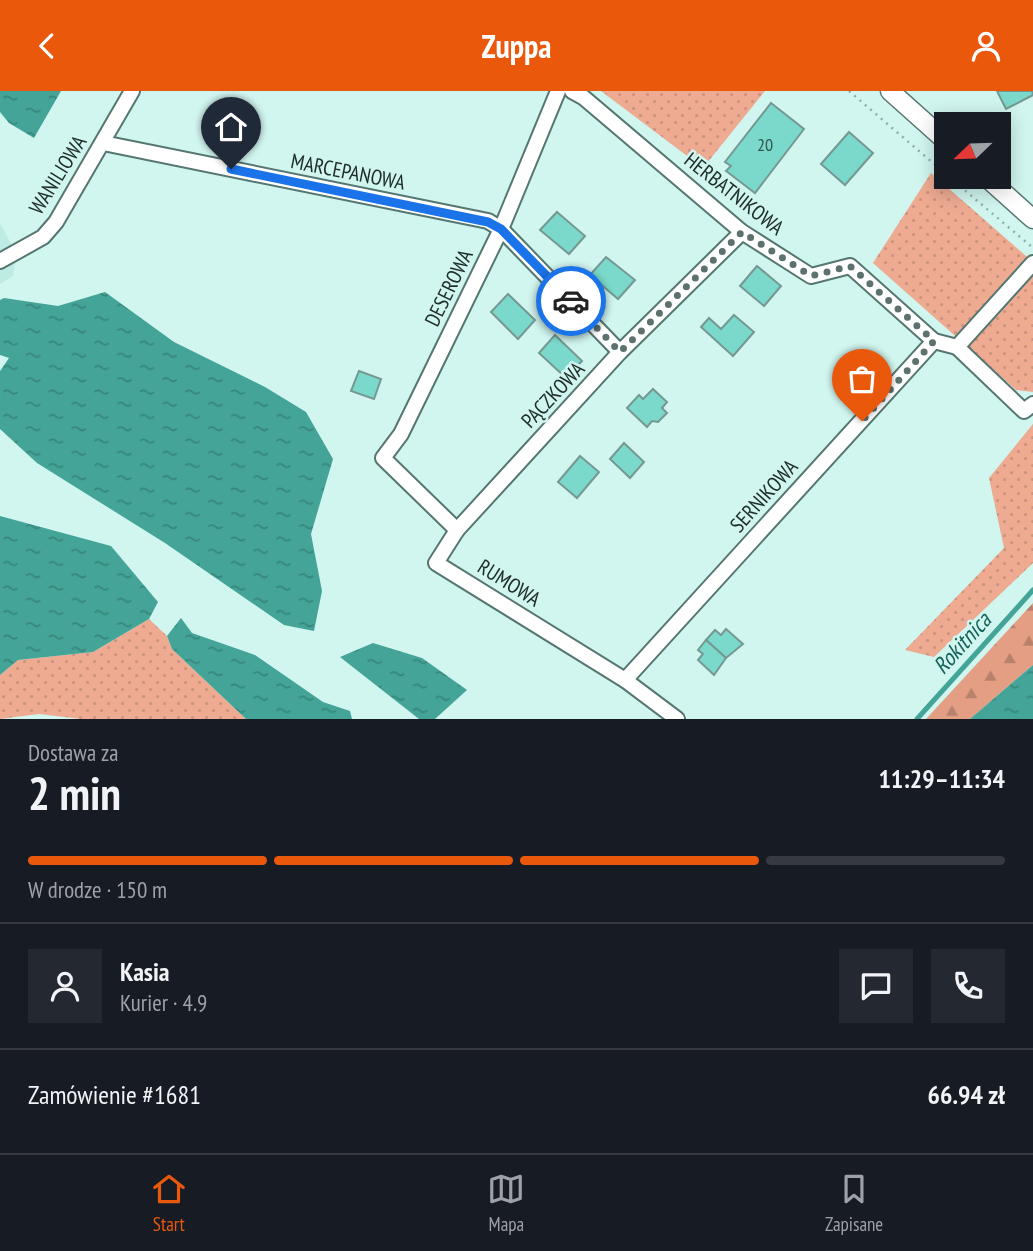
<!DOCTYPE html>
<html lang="pl">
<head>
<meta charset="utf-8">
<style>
  body { margin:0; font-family:"PT Sans Narrow",sans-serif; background:#242831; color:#f1f3f6; height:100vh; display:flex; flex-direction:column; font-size:26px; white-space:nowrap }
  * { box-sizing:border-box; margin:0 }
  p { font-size:23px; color:#9ea1a6 }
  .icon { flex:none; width:38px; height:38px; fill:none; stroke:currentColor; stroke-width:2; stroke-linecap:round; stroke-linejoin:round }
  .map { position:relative; height:628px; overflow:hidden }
  .panel { display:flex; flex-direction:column; background:#171b24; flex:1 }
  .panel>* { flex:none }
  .needle { width:46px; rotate:247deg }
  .fabs { position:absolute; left:934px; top:21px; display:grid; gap:14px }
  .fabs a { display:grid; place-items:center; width:77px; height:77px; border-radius:0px; background:#171b24; box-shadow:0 4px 18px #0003; font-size:35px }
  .pin { position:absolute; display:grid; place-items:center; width:60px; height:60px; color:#fff; margin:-72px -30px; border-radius:50% 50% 50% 0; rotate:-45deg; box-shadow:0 0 7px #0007 }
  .pin .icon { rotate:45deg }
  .courier { position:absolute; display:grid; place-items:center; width:70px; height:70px; margin:-35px; border:5px solid #1a73e8; border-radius:50%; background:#fff; color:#222; box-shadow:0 2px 9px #0007 }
  .headline em { font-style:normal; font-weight:700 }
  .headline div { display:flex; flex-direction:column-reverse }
  .headline { display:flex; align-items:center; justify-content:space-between; height:119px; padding:0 28px }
  h1 { font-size:46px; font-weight:700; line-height:52px }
  .bar { display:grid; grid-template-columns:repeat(4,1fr); gap:10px 7px; align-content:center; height:84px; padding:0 28px }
  .bar i { height:9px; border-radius:5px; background:#363941 }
  .bar .current { background:#ea580c }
  .bar p { grid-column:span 4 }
  .line { display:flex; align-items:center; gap:18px; padding:0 28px; border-top:2px solid #363941 }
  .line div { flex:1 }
  .round { display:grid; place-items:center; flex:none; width:74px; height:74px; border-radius:0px; background:#242831 }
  header { display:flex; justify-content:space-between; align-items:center; height:91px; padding:0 28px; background:#ea580c; color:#fff; font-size:32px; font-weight:700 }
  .dock { display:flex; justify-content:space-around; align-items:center; height:98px; border-top:2px solid #363941; background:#171b24; font-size:19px; color:#9ea1a6 }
  .dock a { display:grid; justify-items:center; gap:4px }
  .dock .current { color:#ea580c }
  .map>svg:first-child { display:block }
  .built { fill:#beebe3 }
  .grass { fill:url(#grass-dots) }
  .forest { fill:url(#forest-firs) }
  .water { fill:url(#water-ripples) }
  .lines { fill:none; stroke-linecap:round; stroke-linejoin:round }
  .stream { stroke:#43a497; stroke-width:5 }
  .building { fill:#7ad9cb; stroke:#769892; stroke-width:2 }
  .minor-casing { stroke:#557671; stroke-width:18 }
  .tertiary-casing { stroke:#557671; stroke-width:21 }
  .path { stroke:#92aeaa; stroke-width:2.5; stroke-dasharray:2 5; stroke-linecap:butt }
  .minor { stroke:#fff; stroke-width:14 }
  .tertiary { stroke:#fff; stroke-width:18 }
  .done { stroke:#5d726f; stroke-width:7; stroke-dasharray:0 12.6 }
  .route { stroke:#1a73e8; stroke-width:9 }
  .labels { text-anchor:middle; stroke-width:5; stroke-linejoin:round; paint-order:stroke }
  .number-label { font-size:18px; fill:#355752 }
  .street-label { font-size:21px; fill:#1e2c2a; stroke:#d1f5ef }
  .water-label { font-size:23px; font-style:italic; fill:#146259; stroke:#d1f5ef }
</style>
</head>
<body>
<header><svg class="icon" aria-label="back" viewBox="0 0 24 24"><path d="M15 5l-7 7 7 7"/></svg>Zuppa<svg class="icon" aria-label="person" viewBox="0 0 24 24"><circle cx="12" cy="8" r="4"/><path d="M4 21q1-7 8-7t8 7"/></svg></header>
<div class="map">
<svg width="1033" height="628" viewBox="0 0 1033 628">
  <defs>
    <pattern id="grass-dots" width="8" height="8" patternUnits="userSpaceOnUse" patternTransform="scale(1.75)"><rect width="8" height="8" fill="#eeab92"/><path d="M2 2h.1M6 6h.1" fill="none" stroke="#cc937e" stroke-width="1.8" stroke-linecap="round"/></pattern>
    <pattern id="forest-firs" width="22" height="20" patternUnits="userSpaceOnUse" patternTransform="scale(1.75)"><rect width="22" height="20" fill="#e49e83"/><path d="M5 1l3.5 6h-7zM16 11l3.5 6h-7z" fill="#b8816b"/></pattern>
    <pattern id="water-ripples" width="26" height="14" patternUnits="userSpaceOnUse" patternTransform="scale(1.75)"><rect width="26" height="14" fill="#43a497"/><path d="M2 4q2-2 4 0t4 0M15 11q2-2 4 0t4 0" fill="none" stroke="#37867b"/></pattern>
  </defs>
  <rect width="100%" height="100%" fill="#d1f5ef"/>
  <polygon class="built" points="0,132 16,162 13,185 0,193"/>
  <g class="grass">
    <polygon points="601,0 765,0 703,77"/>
    <polygon points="931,82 1033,171 1033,301 1016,299 873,172"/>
    <polygon points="1033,333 1033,472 934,566 905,559 1004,457 989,387"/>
    <polygon points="149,528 167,545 172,558 246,628 81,628 39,623 0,628 0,584 18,569 93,561"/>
  </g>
  <polygon class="forest" points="1033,512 1033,574 970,628 926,628"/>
  <g class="water">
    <polygon points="0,0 61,0 34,47 9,32 0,21"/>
    <polygon points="105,201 174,251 265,296 306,321 333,368 311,443 322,500 314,540 284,534 165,452 37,372 0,338 0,280 9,267 0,264 0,209 4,207 58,215"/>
    <polygon points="0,425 111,455 158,511 149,528 93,561 18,569 0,584"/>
    <polygon points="181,527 192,542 255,564 323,611 350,620 352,628 246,628 172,558 167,545"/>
    <polygon points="373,552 422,567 467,599 435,628 419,628 340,566"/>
    <polygon points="1033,574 1033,628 970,628"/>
  </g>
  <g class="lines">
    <polyline class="stream" points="917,628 1033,499"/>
  </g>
  <g class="building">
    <polygon points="997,0 1032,0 1033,4 1006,18"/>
    <polygon points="771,12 804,38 755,102 726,80 731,75 725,71"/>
    <polygon points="849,41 873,62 845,94 821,73"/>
    <polygon points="557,121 585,145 569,163 540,139"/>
    <polygon points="606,166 635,189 618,208 590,184"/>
    <polygon points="757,175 781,195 764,215 740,195"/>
    <polygon points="508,203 535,229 518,248 491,221"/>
    <polygon points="734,224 754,241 733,265 701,236 709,227 721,238"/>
    <polygon points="555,244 582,270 566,287 539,262"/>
    <polygon points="359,280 381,288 374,308 351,300"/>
    <polygon points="653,298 667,311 662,317 667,322 658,331 652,330 647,336 627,317 639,304 643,308"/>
    <polygon points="624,352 644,371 630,387 610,368"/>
    <polygon points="580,365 599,381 577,407 558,391"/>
    <polygon points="726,538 743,553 726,567 706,549 715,539 721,544"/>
    <polygon points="706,549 726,567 714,584 698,569 703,563 698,559"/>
  </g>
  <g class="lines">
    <defs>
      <g id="minor">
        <polyline points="558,0 501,138 401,343 383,367 457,439 436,472 625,589 677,628"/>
        <polyline points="572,0 583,6 742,141 811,185 850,175 934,250 957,256 1033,172"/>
        <polyline points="103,52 488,130 501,138 620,261"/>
        <polyline points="0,170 43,146 56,131 132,0"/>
        <polyline points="957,256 1024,320 1033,313"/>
        <polyline points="457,439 620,261 742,141"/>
        <polyline points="625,589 934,250"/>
      </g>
      <g id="tertiary">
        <polyline points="890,0 947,51"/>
        <polyline points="986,86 1033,128"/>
      </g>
    </defs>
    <use href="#minor" class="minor-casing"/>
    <use href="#tertiary" class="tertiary-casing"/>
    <g class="path">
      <polyline points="849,0 947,84"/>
      <polyline points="949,86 1032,156"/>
    </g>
    <use href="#minor" class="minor"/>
    <use href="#tertiary" class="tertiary"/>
  </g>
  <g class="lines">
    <polyline class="done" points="571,210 620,261 742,141 811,185 850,175 934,250 862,330"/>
    <polyline class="route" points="231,78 488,131 501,138 571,210"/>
  </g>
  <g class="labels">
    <g class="number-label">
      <text x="765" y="60">20</text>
    </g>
    <g class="street-label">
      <text transform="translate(348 81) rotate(11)" y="7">MARCEPANOWA</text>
      <text transform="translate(58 84) rotate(-58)" y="7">WANILIOWA</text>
      <text transform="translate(734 103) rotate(38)" y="7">HERBATNIKOWA</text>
      <text transform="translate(449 197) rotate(-64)" y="7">DESEROWA</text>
      <text transform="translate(553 304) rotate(-47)" y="7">PĄCZKOWA</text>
      <text transform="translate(764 405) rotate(-48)" y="7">SERNIKOWA</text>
      <text transform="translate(509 492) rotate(32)" y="7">RUMOWA</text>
    </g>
    <g class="water-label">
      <text transform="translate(962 552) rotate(-48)" y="8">Rokitnica</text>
    </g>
  </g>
</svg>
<div class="fabs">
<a><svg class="needle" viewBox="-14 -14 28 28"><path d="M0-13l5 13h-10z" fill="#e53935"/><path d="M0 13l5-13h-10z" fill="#9ea1a6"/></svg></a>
</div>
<div class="pin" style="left:862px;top:330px;background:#ea580c"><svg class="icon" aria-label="bag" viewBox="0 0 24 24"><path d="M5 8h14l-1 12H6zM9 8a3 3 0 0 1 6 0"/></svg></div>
<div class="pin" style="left:231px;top:78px;background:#1f2937"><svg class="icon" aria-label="home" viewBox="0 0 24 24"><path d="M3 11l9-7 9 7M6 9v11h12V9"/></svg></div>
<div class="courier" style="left:571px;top:210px"><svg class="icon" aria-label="car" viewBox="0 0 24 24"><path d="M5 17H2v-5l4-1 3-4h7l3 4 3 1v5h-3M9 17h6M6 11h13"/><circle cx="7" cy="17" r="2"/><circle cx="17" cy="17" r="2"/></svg></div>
</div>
<section class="panel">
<div class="headline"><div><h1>2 min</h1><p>Dostawa za</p></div><em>11:29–11:34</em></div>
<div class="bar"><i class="current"></i><i class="current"></i><i class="current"></i><i></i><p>W drodze · 150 m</p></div>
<div class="line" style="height:126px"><a class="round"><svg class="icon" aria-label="person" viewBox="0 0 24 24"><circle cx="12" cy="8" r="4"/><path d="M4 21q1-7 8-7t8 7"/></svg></a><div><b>Kasia</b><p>Kurier · 4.9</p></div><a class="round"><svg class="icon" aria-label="chat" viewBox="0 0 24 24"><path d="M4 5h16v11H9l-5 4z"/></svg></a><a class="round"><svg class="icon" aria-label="phone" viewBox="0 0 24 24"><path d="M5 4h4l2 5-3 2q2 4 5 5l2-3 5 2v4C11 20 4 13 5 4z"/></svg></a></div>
<div class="line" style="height:91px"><div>Zamówienie #1681</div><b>66.94 zł</b></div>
</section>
<nav class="dock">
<a class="current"><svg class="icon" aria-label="home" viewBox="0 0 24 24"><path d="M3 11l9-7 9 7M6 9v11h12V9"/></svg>Start</a>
<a><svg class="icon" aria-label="map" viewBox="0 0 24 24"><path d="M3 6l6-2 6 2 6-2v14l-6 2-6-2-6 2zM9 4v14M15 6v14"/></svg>Mapa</a>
<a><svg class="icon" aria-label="saved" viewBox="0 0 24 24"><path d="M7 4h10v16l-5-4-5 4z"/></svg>Zapisane</a>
</nav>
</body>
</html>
